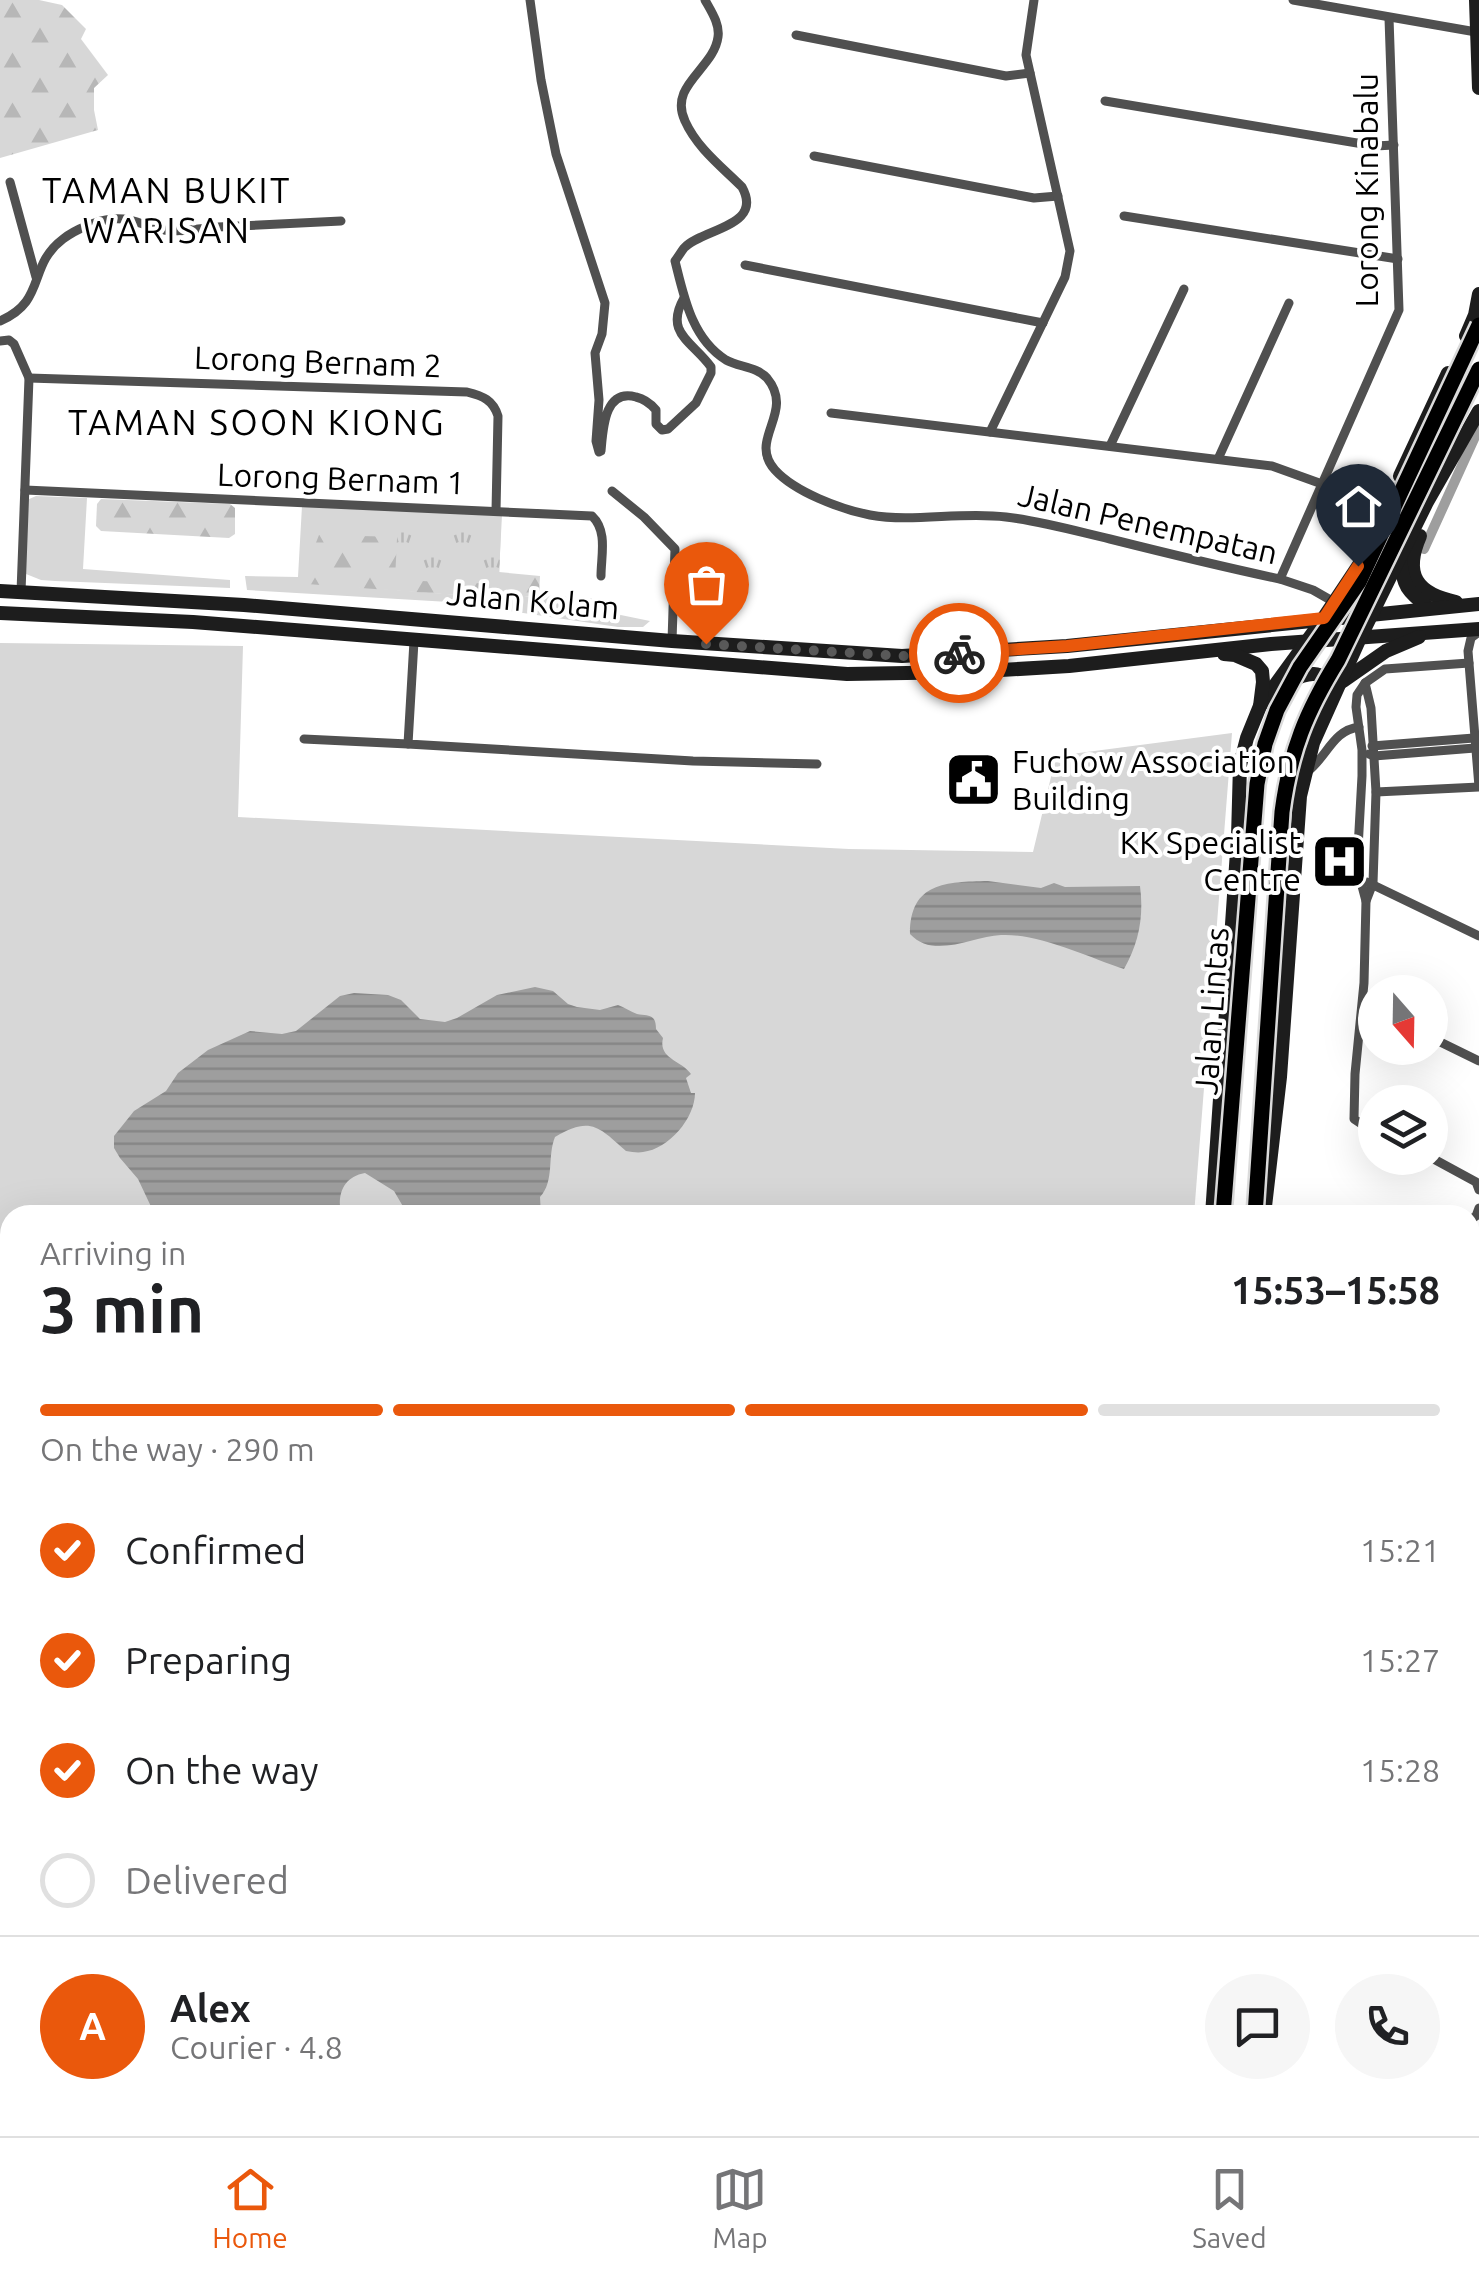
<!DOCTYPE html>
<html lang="en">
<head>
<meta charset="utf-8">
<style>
  body { margin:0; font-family:Ubuntu,sans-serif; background:#f6f6f6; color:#202124; height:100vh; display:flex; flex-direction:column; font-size:38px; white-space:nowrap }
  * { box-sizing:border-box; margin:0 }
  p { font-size:32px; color:#757577 }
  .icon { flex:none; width:55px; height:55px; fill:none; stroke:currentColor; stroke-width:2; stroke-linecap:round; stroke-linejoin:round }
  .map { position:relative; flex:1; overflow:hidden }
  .side { position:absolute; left:0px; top:1205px; width:1480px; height:932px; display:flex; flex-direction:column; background:#fff; border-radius:30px 30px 0 0; box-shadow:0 10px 40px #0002 }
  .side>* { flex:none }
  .needle { width:65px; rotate:160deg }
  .buttons { position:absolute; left:1358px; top:975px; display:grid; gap:20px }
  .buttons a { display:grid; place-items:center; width:90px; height:90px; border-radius:50%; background:#fff; box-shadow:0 10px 40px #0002; font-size:50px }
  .pin { position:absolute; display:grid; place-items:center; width:85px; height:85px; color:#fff; margin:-102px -42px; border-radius:50% 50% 50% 0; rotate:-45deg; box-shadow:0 0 10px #0007 }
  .pin .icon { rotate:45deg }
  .courier { position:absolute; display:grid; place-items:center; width:100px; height:100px; margin:-50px; border:8px solid #ea580c; border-radius:50%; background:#fff; color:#222; box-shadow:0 2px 12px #0007 }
  .headline em { font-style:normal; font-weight:600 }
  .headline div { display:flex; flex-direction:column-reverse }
  .headline { display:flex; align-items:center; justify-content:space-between; height:170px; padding:0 40px }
  h1 { font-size:65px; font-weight:600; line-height:75px }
  .bar { display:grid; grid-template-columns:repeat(4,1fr); gap:15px 10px; align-content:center; height:120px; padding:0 40px }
  .bar i { height:12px; border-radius:8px; background:#e0e0e0 }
  .bar .current { background:#ea580c }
  .bar p { grid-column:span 4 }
  .line { display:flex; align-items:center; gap:25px; padding:0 40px; border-top:2px solid #e0e0e0 }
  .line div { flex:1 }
  .round { display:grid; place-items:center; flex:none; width:105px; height:105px; border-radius:52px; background:#f6f6f6 }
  ol { padding:0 40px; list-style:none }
  li { display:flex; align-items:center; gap:30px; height:110px }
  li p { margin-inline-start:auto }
  li .icon { padding:10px; border-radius:50%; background:#ea580c; color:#fff; stroke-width:4 }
  li:last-child { color:#757577 }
  li i { width:55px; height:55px; border:5px solid #e0e0e0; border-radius:50% }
  .tabs { display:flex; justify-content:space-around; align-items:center; height:140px; border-top:2px solid #e0e0e0; background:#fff; font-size:28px; color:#757577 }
  .tabs a { display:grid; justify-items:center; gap:5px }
  .tabs .current { color:#ea580c }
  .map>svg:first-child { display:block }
  .green { fill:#d7d7d7 }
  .forest { fill:url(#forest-firs) }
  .park { fill:url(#park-tufts) }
  .water { fill:url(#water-rules) }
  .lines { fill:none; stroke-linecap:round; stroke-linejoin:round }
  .stream { stroke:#9e9e9e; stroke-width:2.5 }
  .canal { stroke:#9e9e9e; stroke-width:10 }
  .trunk-casing { stroke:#dbdbdb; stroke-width:20 }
  .minor { stroke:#505050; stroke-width:9 }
  .secondary { stroke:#1d1d1d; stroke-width:14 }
  .trunk { stroke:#000; stroke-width:15 }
  .trunk-bridge-casing { stroke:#dbdbdb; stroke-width:20; stroke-linecap:butt }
  .trunk-bridge { stroke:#000; stroke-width:15 }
  .done { stroke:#595959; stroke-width:10; stroke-dasharray:0 18 }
  .route { stroke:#ea580c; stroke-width:12 }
  .labels { text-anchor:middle; stroke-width:8; stroke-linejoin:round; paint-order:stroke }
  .street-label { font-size:32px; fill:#000; stroke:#fff }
  .poi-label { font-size:32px; fill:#000; stroke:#fff; text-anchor:start }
  .neighbourhood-label { font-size:35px; letter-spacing:2.5px; fill:#000; stroke:#fff }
</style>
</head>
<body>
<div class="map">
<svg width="1479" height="2136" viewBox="0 0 1479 2136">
  <defs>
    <pattern id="forest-firs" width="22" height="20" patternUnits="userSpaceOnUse" patternTransform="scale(2.5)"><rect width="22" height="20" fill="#d7d7d7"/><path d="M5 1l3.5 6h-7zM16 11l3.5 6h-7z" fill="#b7b7b7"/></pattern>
    <pattern id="park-tufts" width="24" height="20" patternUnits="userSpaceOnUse" patternTransform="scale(2.5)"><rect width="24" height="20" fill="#d7d7d7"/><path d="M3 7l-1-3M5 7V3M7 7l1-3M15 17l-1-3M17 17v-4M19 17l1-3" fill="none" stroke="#b7b7b7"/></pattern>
    <pattern id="water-rules" width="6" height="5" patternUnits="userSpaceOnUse" patternTransform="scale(2.5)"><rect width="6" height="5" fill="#9e9e9e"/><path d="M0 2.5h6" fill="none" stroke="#868686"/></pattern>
  </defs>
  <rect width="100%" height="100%" fill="#fff"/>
  <g class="green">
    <polygon points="36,496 87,498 83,569 230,580 230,588 55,581 41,580 21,572 27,500"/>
    <polygon points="302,506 502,515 499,572 307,583 510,599 539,595 598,599 598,605 611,613 650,621 643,627 618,627 449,602 247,590 245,576 298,577"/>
    <polygon points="0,643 243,646 238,817 849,849 1033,852 1056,756 1232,733 1194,1215 10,1215 10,2101 0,2102"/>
    <polygon points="470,2128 1132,2128 1131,2136 562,2136"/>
  </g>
  <g class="forest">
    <polygon points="0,0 39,0 62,5 86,29 81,39 108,75 94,88 94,110 98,130 0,158"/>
    <polygon points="101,499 230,504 235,508 235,534 229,538 101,531 96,526 97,504"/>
    <polygon points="319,535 402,537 499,572 540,576 539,595 510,599 307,584 308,563"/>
  </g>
  <polygon class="park" points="398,518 501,522 499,584 395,580"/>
  <g class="water">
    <path d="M988 881 1041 888 1054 883 1065 887 1140 886C1144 916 1139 943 1124 969 1088 957 1038 933 1001 935 973 936 934 960 910 934 910 882 946 882 988 881Z"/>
    <path d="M535 987 553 991 568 1004 577 1007 600 1010 618 1005C624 1007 631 1012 637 1014 649 1016 656 1014 656 1029L663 1038C658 1059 681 1060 691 1074L686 1078 691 1093H695C695 1118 669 1149 643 1152 638 1153 632 1152 626 1151 600 1128 591 1115 555 1137 547 1156 555 1181 540 1197L541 1215H408L394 1191 365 1173C343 1177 337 1194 341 1215H155L138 1179 120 1158 114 1148V1136L134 1111 166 1091 178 1073 208 1050 250 1031 282 1034 296 1031 340 996 354 993 388 995 401 1000 420 1019 445 1022 457 1018 497 995Z"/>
    <polygon points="0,1836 10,1848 10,1930 5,1929 0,1932"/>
  </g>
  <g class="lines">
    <polyline class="stream" points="1212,2136 1212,2128"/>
    <polyline class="canal" points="1424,549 1479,428"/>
    <defs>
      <g id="trunk">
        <polyline points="1164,2136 1165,2128"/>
        <polyline points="1193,2136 1195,2128"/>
      </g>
    </defs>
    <use href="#trunk" class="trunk-casing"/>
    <g class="minor">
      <path d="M530 0 541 80 556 154 605 303 602 334 595 353 599 400 596 441 599 452 601 451C603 430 604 388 636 397 645 399 650 403 656 410V424L662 430 668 429 696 403 711 373V367C692 341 664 333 684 298"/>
      <path d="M705 0C711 11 720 24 718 37 714 69 668 85 685 121 697 148 722 167 742 187 764 227 703 228 684 248 681 252 678 257 675 261 684 297 692 339 726 360 739 367 757 367 767 378 796 413 747 439 775 470 795 492 840 509 870 515 914 523 961 511 1006 517 1041 521 1076 531 1110 539 1166 553 1223 567 1280 579L1313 590 1334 602"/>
      <polyline points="1293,0 1476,32"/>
      <polyline points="796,35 1006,76 1030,73"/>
      <polyline points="1105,101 1375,146 1394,145"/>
      <polyline points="814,156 1034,198 1058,196"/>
      <polyline points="10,182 36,277"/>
      <polyline points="1124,216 1398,259"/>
      <polyline points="745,265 1043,323"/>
      <path d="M0 321C47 301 27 266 63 239 76 229 96 221 112 219 133 217 146 227 164 230 181 233 201 228 218 227 259 225 300 223 341 221"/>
      <polyline points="0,341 9,340 14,344 29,378 21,592"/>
      <path d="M29 378 467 392C483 396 493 400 498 416L496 511"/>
      <polyline points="831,413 1272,466 1322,484"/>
      <polyline points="990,432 1065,277 1070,251 1026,55 1034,0"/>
      <polyline points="1110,446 1184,289"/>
      <polyline points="1218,459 1289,303"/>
      <path d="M25 490 592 516C608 531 601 556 601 576"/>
      <polyline points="612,491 644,517 675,549 672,641"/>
      <polyline points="1280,579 1399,310 1389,18"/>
      <polyline points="414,641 408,744 693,761 817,764"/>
      <polyline points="1365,683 1371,708 1376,792 1373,883 1366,901 1364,983 1355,1074 1354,1119 1375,1133"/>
      <polyline points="304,739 408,744"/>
      <polyline points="1372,746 1474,738"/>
      <polyline points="1369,754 1374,756 1475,748"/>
      <path d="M1307 772C1327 757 1333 730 1359 727"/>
      <polyline points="1376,792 1479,787 1468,651 1471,638 1479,632"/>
      <polyline points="1367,882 1479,936"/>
      <polyline points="1366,901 1357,867 1362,776 1362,750 1356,707 1357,695 1365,683 1385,669 1469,663"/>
      <polyline points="1430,1037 1479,1061"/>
      <polyline points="1430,1157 1476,1182 1479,1190"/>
      <polyline points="1470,1220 1476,1216 1479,1208"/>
    </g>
    <g class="secondary">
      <polyline points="1476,0 1479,88"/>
      <polyline points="1466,336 1475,315 1479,294"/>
      <polyline points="1400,476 1448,373"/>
      <path d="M1420 536C1403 575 1417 594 1456 602"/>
      <path d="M1400 559C1403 586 1407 591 1429 608"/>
      <polyline points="0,591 244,605 672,641 902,656 1067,646 1479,604"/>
      <polyline points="0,613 193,622 847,674 967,672 1069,666 1271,644 1479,629"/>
      <path d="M1291 681C1306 673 1324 668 1329 688"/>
      <polyline points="1343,681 1386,651 1419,637"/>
      <polyline points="1260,706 1323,619 1359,565 1366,550"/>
      <polyline points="1212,1215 1238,837 1240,765 1247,738 1260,706 1263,682 1262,671 1256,664 1235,655 1224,654"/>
      <polyline points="1264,1215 1280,1077 1300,796 1313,743 1360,638 1427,502 1479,411"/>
    </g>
    <use href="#trunk" class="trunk"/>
    <defs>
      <g id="trunk-bridge">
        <polyline points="1223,1215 1257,784 1265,744 1277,710 1300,667 1359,582 1479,325"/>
        <path d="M1255 1215 1282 812C1290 751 1306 712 1338 660L1479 369"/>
      </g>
    </defs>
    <use href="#trunk-bridge" class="trunk-bridge-casing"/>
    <use href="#trunk-bridge" class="trunk-bridge"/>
  </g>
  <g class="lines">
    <polyline class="done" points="706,644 902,656 959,653"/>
    <polyline class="route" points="959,653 1067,646 1324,618 1358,566"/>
  </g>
  <defs>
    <symbol id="civic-square" viewBox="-11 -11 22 22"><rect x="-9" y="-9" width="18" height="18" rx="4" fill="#000" stroke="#fff"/><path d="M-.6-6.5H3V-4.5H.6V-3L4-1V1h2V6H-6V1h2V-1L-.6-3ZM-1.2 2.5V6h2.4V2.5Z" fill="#fff"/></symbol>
    <symbol id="hospital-square" viewBox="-11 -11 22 22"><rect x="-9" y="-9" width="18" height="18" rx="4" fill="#000" stroke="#fff"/><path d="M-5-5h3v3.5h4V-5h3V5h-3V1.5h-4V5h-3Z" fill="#fff"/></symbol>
  </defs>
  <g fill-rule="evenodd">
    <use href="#civic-square" x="942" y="748" width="63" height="63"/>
    <use href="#hospital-square" x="1308" y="830" width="63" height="63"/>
  </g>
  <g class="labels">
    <g class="street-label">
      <text transform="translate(1367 190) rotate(-90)" y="11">Lorong Kinabalu</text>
      <text transform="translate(318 362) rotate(2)" y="11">Lorong Bernam 2</text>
      <text transform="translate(341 479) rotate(2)" y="11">Lorong Bernam 1</text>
      <text transform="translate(1148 524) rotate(13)" y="11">Jalan Penempatan</text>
      <text transform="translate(533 601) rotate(5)" y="11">Jalan Kolam</text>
      <text transform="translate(1212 1011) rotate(-86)" y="11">Jalan Lintas</text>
    </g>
    <g class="poi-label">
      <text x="1012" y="773">Fuchow Association<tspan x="1012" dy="37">Building</tspan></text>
      <text x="1301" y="854" text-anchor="end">KK Specialist<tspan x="1301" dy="37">Centre</tspan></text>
    </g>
    <g class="neighbourhood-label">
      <text x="167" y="203">TAMAN BUKIT<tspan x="167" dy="40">WARISAN</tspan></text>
      <text x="257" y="435">TAMAN SOON KIONG</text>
    </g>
  </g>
</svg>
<div class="buttons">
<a><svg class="needle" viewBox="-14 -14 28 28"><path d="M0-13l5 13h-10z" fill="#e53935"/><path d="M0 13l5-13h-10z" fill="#757577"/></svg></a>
<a><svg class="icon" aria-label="layers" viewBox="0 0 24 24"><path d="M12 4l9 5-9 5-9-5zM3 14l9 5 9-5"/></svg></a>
</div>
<div class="pin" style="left:706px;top:644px;background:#ea580c"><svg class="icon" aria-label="bag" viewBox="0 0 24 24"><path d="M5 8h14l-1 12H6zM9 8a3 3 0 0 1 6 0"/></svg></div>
<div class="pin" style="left:1358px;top:566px;background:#1f2937"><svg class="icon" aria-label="home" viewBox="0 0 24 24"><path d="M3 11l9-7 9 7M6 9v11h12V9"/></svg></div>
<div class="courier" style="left:959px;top:653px"><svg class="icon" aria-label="bike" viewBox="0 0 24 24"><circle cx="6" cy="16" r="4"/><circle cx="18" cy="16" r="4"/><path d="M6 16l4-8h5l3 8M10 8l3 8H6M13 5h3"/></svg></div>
<section class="side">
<div class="headline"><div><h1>3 min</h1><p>Arriving in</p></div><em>15:53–15:58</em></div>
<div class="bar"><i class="current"></i><i class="current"></i><i class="current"></i><i></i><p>On the way · 290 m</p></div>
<ol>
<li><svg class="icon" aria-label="check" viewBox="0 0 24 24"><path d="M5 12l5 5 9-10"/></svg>Confirmed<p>15:21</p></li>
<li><svg class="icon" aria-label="check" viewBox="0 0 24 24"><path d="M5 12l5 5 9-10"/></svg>Preparing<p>15:27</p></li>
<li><svg class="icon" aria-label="check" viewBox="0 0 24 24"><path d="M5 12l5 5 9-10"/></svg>On the way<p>15:28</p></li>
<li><i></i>Delivered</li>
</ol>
<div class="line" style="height:180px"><b class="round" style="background:#ea580c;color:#fff">A</b><div><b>Alex</b><p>Courier · 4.8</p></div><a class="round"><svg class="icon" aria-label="chat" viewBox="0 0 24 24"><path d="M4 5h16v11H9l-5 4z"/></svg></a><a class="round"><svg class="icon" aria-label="phone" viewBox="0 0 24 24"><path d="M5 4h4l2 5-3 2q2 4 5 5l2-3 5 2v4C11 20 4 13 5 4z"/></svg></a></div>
</section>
</div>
<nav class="tabs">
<a class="current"><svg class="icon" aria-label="home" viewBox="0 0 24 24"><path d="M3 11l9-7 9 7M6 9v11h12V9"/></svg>Home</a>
<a><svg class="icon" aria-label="map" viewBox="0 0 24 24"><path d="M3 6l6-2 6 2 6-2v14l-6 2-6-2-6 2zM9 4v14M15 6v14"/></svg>Map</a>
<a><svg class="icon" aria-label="saved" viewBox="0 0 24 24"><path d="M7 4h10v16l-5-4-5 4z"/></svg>Saved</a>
</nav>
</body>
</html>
